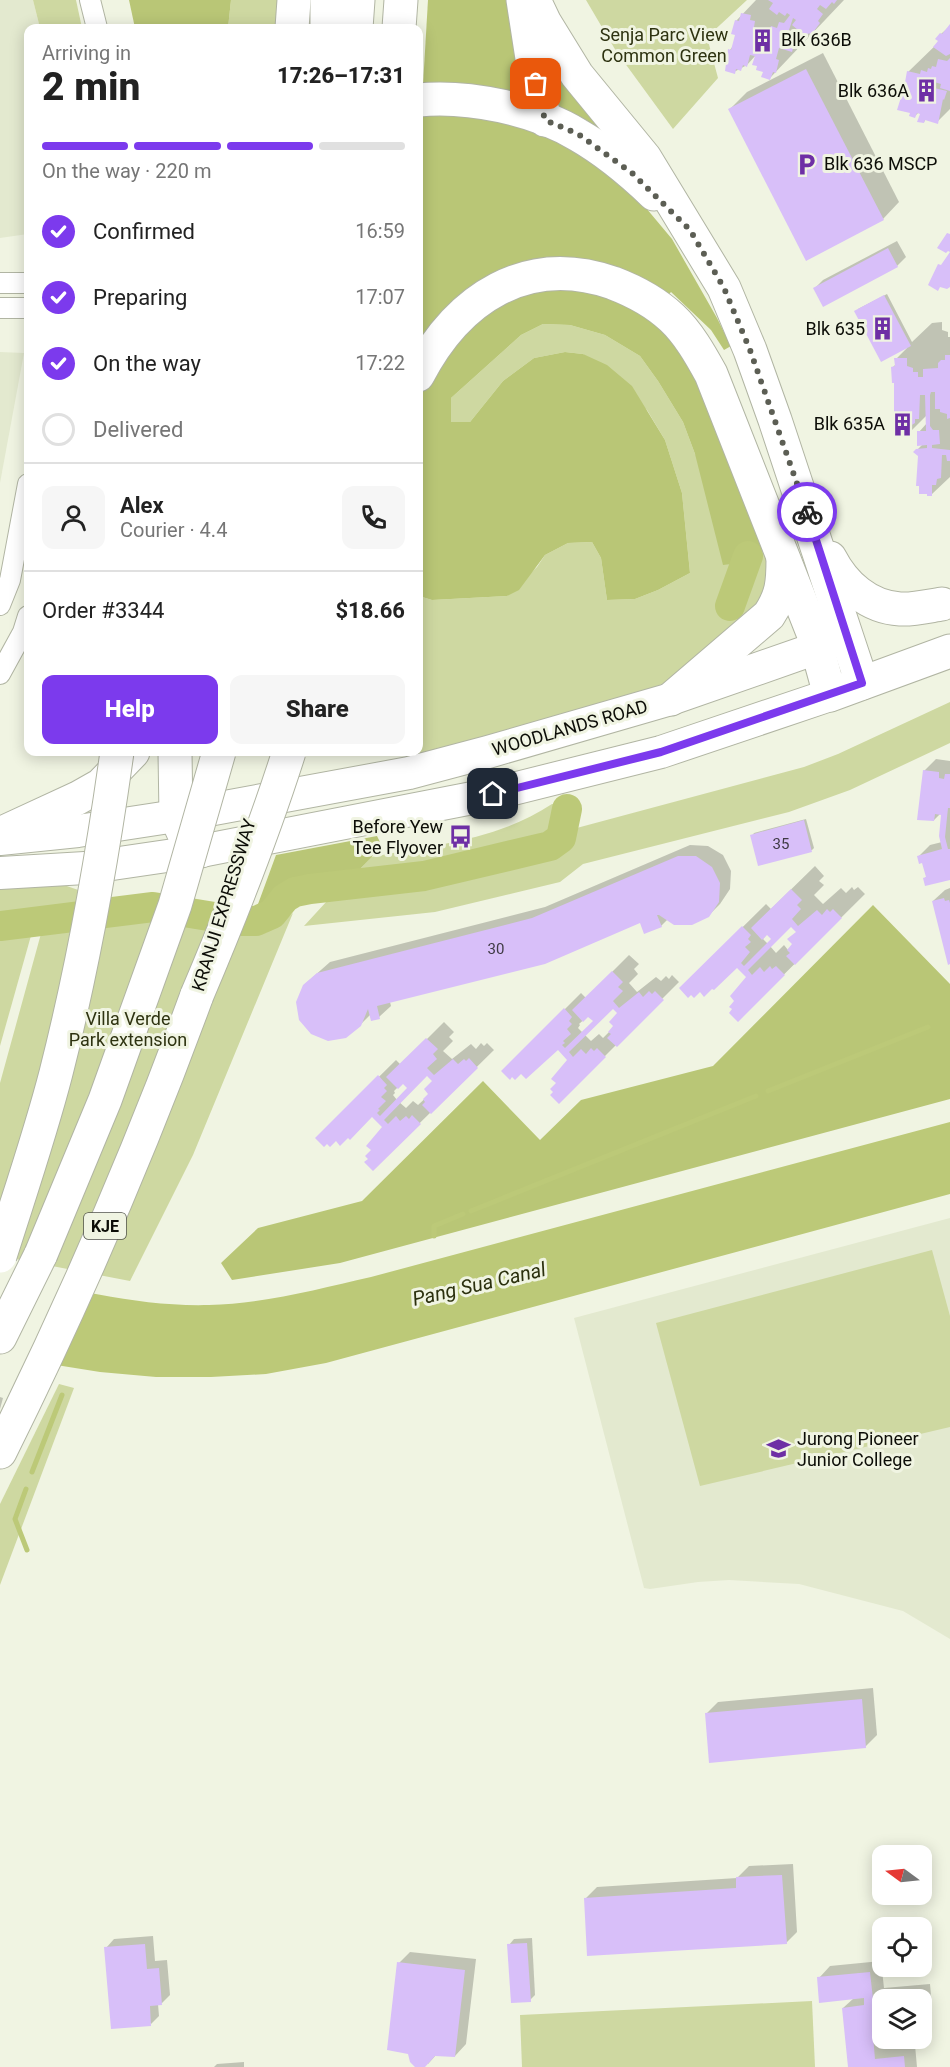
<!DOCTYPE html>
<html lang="en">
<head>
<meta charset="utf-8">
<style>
  body { margin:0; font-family:Roboto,sans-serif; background:#f6f6f6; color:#222; height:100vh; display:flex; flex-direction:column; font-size:22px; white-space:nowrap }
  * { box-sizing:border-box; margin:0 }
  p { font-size:20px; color:#767676 }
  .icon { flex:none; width:33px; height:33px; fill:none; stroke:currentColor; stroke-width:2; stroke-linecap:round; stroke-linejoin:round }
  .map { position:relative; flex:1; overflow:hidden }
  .sheet { position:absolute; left:24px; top:24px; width:399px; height:732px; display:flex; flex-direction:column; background:#fff; border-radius:12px; box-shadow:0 3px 15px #0003 }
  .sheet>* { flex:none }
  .needle { width:39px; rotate:285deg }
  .fabs { position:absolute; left:872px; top:1845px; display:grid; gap:12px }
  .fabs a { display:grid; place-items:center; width:60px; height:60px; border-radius:12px; background:#fff; box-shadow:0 3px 15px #0003; font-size:30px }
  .pin { position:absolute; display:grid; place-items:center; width:51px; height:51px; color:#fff; margin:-26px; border-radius:12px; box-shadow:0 3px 9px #0006 }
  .courier { position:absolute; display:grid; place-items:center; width:60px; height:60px; margin:-30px; border:4px solid #7c3aed; border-radius:50%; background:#fff; color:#222; box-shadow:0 2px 8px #0007 }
  .summary em { font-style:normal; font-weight:800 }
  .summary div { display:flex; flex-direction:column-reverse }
  .summary { display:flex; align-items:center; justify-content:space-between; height:102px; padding:0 18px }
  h1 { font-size:39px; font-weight:800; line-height:45px }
  .bar { display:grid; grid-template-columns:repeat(4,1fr); gap:9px 6px; align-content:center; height:72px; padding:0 18px }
  .bar i { height:8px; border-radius:4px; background:#e0e0e0 }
  .bar .selected { background:#7c3aed }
  .bar p { grid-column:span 4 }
  .line { display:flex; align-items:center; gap:15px; padding:0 18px; border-top:2px solid #e0e0e0 }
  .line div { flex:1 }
  .round { display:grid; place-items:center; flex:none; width:63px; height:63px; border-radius:12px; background:#f6f6f6 }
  ol { padding:0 18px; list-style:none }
  li { display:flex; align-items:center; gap:18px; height:66px }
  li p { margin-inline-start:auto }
  li .icon { padding:6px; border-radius:50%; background:#7c3aed; color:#fff; stroke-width:4 }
  li:last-child { color:#767676 }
  li i { width:33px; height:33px; border:3px solid #e0e0e0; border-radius:50% }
  .cta { display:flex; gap:12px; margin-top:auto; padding:12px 18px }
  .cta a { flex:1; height:69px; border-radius:12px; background:#7c3aed; color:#fff; font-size:24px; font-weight:800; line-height:69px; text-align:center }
  .cta a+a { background:#f6f6f6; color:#222 }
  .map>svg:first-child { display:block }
  .built { fill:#e3e9cf }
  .green { fill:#ced8a1 }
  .forest { fill:#b9c676 }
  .water { fill:#bcc978 }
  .pier { fill:#f0f4e2 }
  .shadow { fill:#0003; fill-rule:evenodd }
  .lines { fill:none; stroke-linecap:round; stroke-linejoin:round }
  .stream { stroke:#bcc978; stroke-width:5 }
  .river { stroke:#bcc978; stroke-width:30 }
  .building { fill:#d8bff9 }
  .street-casing { stroke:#b1b5a3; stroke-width:22 }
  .primary-casing { stroke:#b1b5a3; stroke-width:34 }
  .highway-casing { stroke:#b1b5a3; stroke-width:35 }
  .street { stroke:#fff; stroke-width:20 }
  .primary { stroke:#fff; stroke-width:32 }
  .highway { stroke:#fff; stroke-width:33 }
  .highway-bridge-casing { stroke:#b1b5a3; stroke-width:35; stroke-linecap:butt }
  .highway-bridge { stroke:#fff; stroke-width:33 }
  .done { stroke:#5c5e54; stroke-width:6; stroke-dasharray:0 10.8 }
  .route { stroke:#7c3aed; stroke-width:8 }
  .labels { text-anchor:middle; stroke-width:6; stroke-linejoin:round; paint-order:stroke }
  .number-label { font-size:15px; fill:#3f3a44 }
  .shield { fill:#f0f4e2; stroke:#505249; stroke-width:1.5 }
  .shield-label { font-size:16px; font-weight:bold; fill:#0c0d07 }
  .park-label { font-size:18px; fill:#2e3311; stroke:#f0f4e2 }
  .poi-label { font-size:18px; fill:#0c0d07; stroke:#f0f4e2; text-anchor:end }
  .street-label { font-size:18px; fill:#0c0d07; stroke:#f0f4e2 }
  .water-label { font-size:20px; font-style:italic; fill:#2b300d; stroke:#f0f4e2 }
</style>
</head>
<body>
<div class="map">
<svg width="950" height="2067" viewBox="0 0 950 2067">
  <rect width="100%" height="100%" fill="#f0f4e2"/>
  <g class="built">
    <polygon points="0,0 33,0 40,28 28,28 28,234 0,238"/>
    <polygon points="0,352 24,353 0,483"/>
    <polygon points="950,1218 950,1639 903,1611 799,1584 729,1580 698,1582 650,1589 644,1588 574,1318"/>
  </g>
  <g class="green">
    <polygon points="33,0 76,0 82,28 40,28"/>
    <polygon points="231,0 281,0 279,28 228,28"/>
    <polygon points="586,0 747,0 707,37 718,78 673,129 616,51"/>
    <polygon points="543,324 570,325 605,335 640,356 658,381 683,422 695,454 765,540 776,570 769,601 679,676 651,689 434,754 405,753 418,752 419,596 432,600 507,596 537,567 545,555 568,543 592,542 601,558 607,600 635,599 658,590 690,573 682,493 665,440 647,410 583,354 565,352 534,358 503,381 470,422 451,422 451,398 521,335"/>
    <polygon points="950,702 950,743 850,790 789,812 583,864 560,882 435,912 304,926 327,901 433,886 548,859 569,843 573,829 804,767 838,754"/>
    <path d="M552 804H555C554 820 551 834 538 844L423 869 337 879 360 869 371 857C433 845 498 840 552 804Z"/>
    <polygon points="28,884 61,884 84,892 80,910 0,919 0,889"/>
    <polygon points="293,913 193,1155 130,1281 0,1256 0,1083 42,930 153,918 243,934 265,933 277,926"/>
    <polygon points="32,932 0,1046 0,936"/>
    <polygon points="932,1250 950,1316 950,1427 700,1486 656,1323"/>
    <polygon points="59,1384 74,1388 0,1585 0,1504"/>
    <polygon points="812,2001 815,2067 522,2067 520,2015"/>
  </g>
  <g class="forest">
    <polygon points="129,0 231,0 228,28 135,28"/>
    <polygon points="428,0 518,0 598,124 590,131 423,85"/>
    <polygon points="420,108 501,119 572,145 641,202 672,239 717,318 731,346 724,350 711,330 671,292 652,313 685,348 765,540 761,554 755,561 723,565 695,454 683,422 658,381 640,356 605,335 570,325 543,324 521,335 451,398 451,422 470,422 503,381 534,358 565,352 583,354 607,365 632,386 665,440 682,493 690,573 658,590 635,599 607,600 601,558 592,542 568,543 545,555 519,590 507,596 432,600 419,596"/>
    <polygon points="377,836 382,846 360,869 337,879 290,887 266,909 254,915 276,855"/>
    <polygon points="873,905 950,984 950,1099 340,1263 232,1280 221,1263 258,1228 362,1201 483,1081 540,1140 581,1100 713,1066"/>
  </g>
  <path class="water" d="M950 1122V1194L326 1363 266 1374 211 1377H156L100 1372 0 1356V1274C69 1288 138 1307 209 1305 263 1304 318 1289 371 1277Z"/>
  <polygon class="pier" points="0,1271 95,1291 58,1368 0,1359"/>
  <g class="shadow">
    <polygon points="756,0 844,0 770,78 758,65 756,55 747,65 734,72 730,50 733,46 737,33 736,21"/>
    <polygon points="950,26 950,109 937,122 926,119 924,122 922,112 919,112 915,116 904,95 910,88 908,72 940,41 941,34"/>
    <polygon points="823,53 899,202 883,219 730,109 747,92"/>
    <polygon points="897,241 906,257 897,266 815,288 823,280"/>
    <polygon points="887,294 912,342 932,323 942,322 942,330 948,332 948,337 950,337 950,477 932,494 919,456 915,452 923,444 919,432 927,423 927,415 910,432 893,367 896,364 896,359 907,348 858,309"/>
    <polygon points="936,759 950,761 950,878 924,879 927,876 923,861 919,856 930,845 942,842 943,811 934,820 924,771"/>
    <polygon points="806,819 814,848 812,850 759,864 752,836 754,833"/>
    <polygon points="690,845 708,846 723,855 731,871 730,889 720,904 708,916 668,919 661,926 641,921 390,1002 391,1006 379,1017 371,1014 360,1025 304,985 330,962 545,907"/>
    <path d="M815 866 824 876 819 881 824 885 814 895 823 904 841 888 846 893 852 887 854 890 858 887 865 894 738 1020 748 977 737 966 700 990 681 988 766 904 771 909ZM791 925 798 931 794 944 788 950 784 945 776 953 770 946ZM768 933 773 939 768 944 763 939Z"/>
    <polygon points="950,888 950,963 933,901 945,890"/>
    <path d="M629 955 639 964 634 969 638 974 629 983 637 992 656 977 661 981 666 976 669 979 672 975 679 982 559 1102 558 1083 569 1060 558 1048 521 1072 503 1071 581 993 586 998ZM613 1007 619 1013 615 1026 603 1038 599 1034 591 1041 585 1035ZM589 1015 595 1021 583 1033 578 1028 580 1025 579 1024Z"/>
    <path d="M444 1022 454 1032 449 1037 453 1041 443 1051 452 1059 471 1044 476 1049 481 1043 484 1046 487 1043 494 1050 373 1169V1150L384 1127 372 1115 336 1139 317 1138 396 1060 401 1065ZM427 1074 434 1081 430 1094 418 1105 413 1101 406 1108 399 1102ZM403 1082 409 1088 397 1100 393 1095 395 1093 394 1091Z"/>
    <polygon points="0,1397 3,1398 0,1409"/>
    <polygon points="873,1688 877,1735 865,1747 706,1714 718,1702"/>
    <polygon points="793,1864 797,1932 786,1943 586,1898 597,1887 737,1878 749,1866"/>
    <polygon points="153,1936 155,1961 167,1960 170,1995 162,2003 158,2004 159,2016 151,2024 106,1948 114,1939"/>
    <polygon points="532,1938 535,1995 530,2000 509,1945 514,1939"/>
    <polygon points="410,1952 476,1959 466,2044 455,2056 436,2055 428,2064 399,1963"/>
    <polygon points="881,1961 884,1988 930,1984 932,2006 921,2017 921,2000 882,2000 882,2038 885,2038 886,2048 915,2045 917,2067 849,2067 843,2008 854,1998 819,1978 830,1966"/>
    <polygon points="244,2062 244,2067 214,2067 217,2064"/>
  </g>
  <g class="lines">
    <g class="stream">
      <polyline points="768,1091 928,1027"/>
      <polyline points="471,1211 756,1096"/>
      <polyline points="434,1236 434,1226 463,1214"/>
      <polyline points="32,1472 62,1395"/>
      <polyline points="26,1489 15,1519 27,1550"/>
    </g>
    <g class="river">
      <polyline points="730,606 748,556"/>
      <polyline points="0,926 153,907 239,921 256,921 272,914 285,898 295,892 310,889 424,876 550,846 561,838 567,809"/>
    </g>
  </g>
  <g class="building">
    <polygon points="768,0 837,0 834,4 832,2 826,9 820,5 817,9 823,14 818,21 820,23 811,35 809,33 804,39 795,33 798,30 792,25 796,20 793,18 786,39 795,41 792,52 779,48 776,59 779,60 776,73 773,72 770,80 761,77 763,72 756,70 757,66 752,65 755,56 750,55 747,67 743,65 741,71 736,69 735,74 725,71 728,49 731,50 735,35 731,34 735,20 739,21 741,13 751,15 750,20 755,21 754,27 769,31 771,26 777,28 779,22 784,23 790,15 787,13 785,16 779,12 777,15 769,9 773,3"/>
    <polygon points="950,24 950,54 946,56 933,47 938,41 935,39 940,33 942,34"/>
    <polygon points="950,58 950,91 940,88 941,84 931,81 930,84 935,85 934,88 947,91 944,100 943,99 938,124 925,120 924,123 917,122 920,114 917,113 915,118 909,116 910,113 897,110 902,94 907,95 909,89 904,88 907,71 920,74 921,70 927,72 928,68 931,69 932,66 936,67 938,59 947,61"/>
    <polygon points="806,69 884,220 806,261 728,109"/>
    <polygon points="947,233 950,234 950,287 947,289 940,287 938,291 928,285 938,264 941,265 950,252 948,251 946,253 937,248"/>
    <polygon points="888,248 898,267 823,307 813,288"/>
    <polygon points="884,295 911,346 881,362 854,311"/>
    <polygon points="945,355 950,355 950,418 947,419 947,414 940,412 940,409 935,409 935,392 931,392 930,395 930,426 933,430 939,430 940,444 932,445 932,448 950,450 950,461 947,461 946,455 942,455 941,478 937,479 936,485 932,485 932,496 927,496 927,494 919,494 919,486 916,486 918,456 913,452 916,449 927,448 927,445 917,446 917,431 926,431 925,395 920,395 919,419 915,419 915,423 910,426 910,434 898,434 897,427 894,427 894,383 892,383 891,367 895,366 894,358 907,358 907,366 913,368 913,372 918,372 918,377 923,377 923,369 938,368 938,363 941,360 945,360"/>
    <polygon points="923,770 939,772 939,778 944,779 945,774 950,774 950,808 948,808 945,837 948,849 950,849 950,880 925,886 923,878 926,877 922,863 919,864 917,856 942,849 939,836 941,815 935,814 934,821 917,820"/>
    <polygon points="804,820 812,852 758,866 750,835"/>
    <polygon points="678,856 696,856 712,867 720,883 719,902 709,917 692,925 674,925 659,915 657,915 662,927 644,934 640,923 545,964 377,1006 380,1019 371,1021 368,1009 361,1026 346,1038 328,1041 311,1034 299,1020 296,1002 303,985 317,973 532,918"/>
    <polygon points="791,889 802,900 797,905 801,909 792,919 798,926 817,910 822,915 827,909 830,912 833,909 842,918 795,965 786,956 790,953 787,950 792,944 787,939 796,932 791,927 748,970 752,975 760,967 764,972 770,966 772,969 776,966 785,975 738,1022 729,1013 732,1009 729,1007 734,1001 730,996 746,977 737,968 714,990 712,989 704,997 700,992 694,998 691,995 688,998 679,988 742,926 751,935 748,939 751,942 745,947 750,952 741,963 744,966 771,939 767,935 762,940 751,928"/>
    <polygon points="944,898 945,901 949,900 950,903 950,964 948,965 932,901"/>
    <polygon points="612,971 623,982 618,987 623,991 613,1001 619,1008 639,992 643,997 649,991 652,994 655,991 664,1000 617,1047 607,1038 611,1034 608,1032 613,1026 609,1022 617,1013 613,1009 569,1052 573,1057 581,1049 586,1054 591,1048 594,1051 597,1048 606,1057 559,1104 550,1095 553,1092 550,1089 556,1083 551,1079 567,1060 558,1050 526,1079 521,1074 515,1080 512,1077 510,1080 501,1071 564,1008 572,1017 569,1021 572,1024 567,1029 571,1034 563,1041 565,1043 562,1045 565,1048 593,1021 588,1017 583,1022 572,1010"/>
    <polygon points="426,1038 438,1049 433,1054 437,1059 427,1068 434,1075 453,1059 458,1064 464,1059 466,1061 469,1058 478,1068 431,1114 422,1105 425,1102 423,1099 428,1094 424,1089 432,1081 427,1076 384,1120 388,1124 396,1116 400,1121 406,1116 409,1119 412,1115 421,1124 373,1171 364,1162 368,1159 365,1156 371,1150 366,1146 382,1127 372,1117 350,1140 348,1138 340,1146 336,1141 330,1147 327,1144 324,1147 315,1138 378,1075 387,1085 384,1088 387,1091 381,1097 386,1101 378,1109 380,1110 377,1113 380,1116 407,1088 403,1084 398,1089 386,1077"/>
    <polygon points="862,1699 866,1748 709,1763 705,1713"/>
    <polygon points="782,1875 787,1944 587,1956 584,1898 736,1888 736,1877"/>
    <polygon points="527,1943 531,2002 511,2003 507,1944"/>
    <polygon points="145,1944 147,1969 159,1968 162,2005 150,2006 151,2026 111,2029 104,1947"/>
    <polygon points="397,1962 465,1970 455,2057 435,2056 425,2067 415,2067 410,2062 408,2054 387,2050"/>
    <polygon points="870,1972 873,1999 882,1998 882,2023 872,2024 875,2059 904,2056 905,2067 848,2067 842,2008 864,2005 864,1998 819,2003 817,1977"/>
    <polygon points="919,1995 919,2000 885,2000 885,1998"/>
  </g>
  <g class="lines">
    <defs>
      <g id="street">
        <polyline points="90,0 97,28"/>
        <polyline points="0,283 28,283"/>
        <polyline points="0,308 28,308"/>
        <polyline points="0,605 10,580 28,484"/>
        <polyline points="0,674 23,632 28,616"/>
      </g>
      <g id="primary">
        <polyline points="0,839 78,831 176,816 409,773 488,752 671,699 817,648"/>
        <polyline points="0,873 85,868 201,851 493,794 661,752 830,695"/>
      </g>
      <g id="highway">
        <polyline points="327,0 327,28"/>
        <polyline points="523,0 536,84 545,120"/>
        <polyline points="534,0 545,23 577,75 645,158 724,288 750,350 775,420 862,683"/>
        <polyline points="292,28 294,0"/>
        <polyline points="356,28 358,0"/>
        <polyline points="399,28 401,0"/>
        <path d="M418 100C468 95 536 109 578 135 606 151 631 172 654 194"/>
        <path d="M418 375C458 298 527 253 613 283 634 291 655 302 672 318 688 333 700 354 711 374L813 633 830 695 950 651"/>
        <path d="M830 558C844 585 868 607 900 609 913 610 929 606 942 604"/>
        <path d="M671 699 769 615C782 595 783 583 783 559"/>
        <polyline points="175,752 176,816 187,841 201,851"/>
        <polyline points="0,834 78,798 101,785 133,752"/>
        <polyline points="0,1337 41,1254"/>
        <path d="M0 1452C74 1303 140 1151 197 995"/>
      </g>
    </defs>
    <use href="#street" class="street-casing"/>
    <use href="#primary" class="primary-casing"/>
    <use href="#highway" class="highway-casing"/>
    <use href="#street" class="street"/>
    <use href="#primary" class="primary"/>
    <use href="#highway" class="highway"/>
    <defs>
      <g id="highway-bridge">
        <path d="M197 995C231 915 263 834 289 752"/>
        <polyline points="41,1254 105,1100 175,905 219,752"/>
        <path d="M0 1256C19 1196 40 1135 56 1073 83 967 102 860 117 752"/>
      </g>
    </defs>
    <use href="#highway-bridge" class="highway-bridge-casing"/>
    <use href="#highway-bridge" class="highway-bridge"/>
  </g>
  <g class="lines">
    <polyline class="done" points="536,84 545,120 578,134 632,173 690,230 724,288 750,350 807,512"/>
    <polyline class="route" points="493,794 661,752 862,683 807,512"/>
  </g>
  <defs>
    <symbol id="building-bare" viewBox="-9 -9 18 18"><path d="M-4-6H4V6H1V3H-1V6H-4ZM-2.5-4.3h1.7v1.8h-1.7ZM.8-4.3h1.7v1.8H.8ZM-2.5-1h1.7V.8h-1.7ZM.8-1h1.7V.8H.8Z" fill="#6e2fa5" stroke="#f0f4e2" stroke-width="2.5" paint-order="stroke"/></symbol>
    <symbol id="parking-bare" viewBox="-9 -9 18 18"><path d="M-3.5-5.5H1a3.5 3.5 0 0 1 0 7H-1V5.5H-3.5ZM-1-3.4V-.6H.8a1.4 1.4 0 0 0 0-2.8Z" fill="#6e2fa5" stroke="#f0f4e2" stroke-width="2.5" paint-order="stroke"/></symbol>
    <symbol id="bus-bare" viewBox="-9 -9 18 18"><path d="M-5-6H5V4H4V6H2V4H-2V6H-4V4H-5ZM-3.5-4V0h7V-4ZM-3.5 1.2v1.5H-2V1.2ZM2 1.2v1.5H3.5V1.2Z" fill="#6e2fa5" stroke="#f0f4e2" stroke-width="2.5" paint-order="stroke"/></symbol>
    <symbol id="university-bare" viewBox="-9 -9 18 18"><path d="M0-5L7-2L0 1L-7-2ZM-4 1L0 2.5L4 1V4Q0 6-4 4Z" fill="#6e2fa5" stroke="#f0f4e2" stroke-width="2.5" paint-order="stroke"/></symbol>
  </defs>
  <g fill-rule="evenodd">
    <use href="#building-bare" x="746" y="24" width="33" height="33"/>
    <use href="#building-bare" x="910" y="74" width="33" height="33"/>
    <use href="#parking-bare" x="790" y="148" width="33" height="33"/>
    <use href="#building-bare" x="866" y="312" width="33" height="33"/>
    <use href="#building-bare" x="886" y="408" width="33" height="33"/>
    <use href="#bus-bare" x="444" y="820" width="33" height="33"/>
    <use href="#university-bare" x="762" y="1432" width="33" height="33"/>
  </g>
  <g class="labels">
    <g class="number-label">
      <text x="781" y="849">35</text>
      <text x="496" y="954">30</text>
    </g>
    <rect class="shield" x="84" y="1213" width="42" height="26" rx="4.5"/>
    <g class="shield-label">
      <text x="105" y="1232">KJE</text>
    </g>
    <g class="park-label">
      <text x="664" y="41">Senja Parc View<tspan x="664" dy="21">Common Green</tspan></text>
      <text x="128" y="1025">Villa Verde<tspan x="128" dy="21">Park extension</tspan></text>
    </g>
    <g class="poi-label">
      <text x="781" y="46" text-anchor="start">Blk 636B</text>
      <text x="909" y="97">Blk 636A</text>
      <text x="824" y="170" text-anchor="start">Blk 636 MSCP</text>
      <text x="865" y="335">Blk 635</text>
      <text x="885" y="430">Blk 635A</text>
      <text x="443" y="833">Before Yew<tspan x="443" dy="21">Tee Flyover</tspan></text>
      <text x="797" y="1445" text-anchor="start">Jurong Pioneer<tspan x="797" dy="21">Junior College</tspan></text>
    </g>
    <g class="street-label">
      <text transform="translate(570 728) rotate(-16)" y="6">WOODLANDS ROAD</text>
      <text transform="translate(224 905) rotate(-73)" y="6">KRANJI EXPRESSWAY</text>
    </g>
    <g class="water-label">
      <text transform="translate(479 1284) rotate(-13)" y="7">Pang Sua Canal</text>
    </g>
  </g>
</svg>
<div class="fabs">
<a><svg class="needle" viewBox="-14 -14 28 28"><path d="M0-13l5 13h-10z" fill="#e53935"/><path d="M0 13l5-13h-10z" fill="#767676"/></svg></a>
<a><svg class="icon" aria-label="locate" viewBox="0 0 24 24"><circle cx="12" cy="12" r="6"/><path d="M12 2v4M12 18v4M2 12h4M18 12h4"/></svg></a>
<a><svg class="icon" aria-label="layers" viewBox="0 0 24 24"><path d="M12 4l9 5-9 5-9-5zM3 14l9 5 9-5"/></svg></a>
</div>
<div class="pin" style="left:536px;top:84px;background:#ea580c"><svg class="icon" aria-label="bag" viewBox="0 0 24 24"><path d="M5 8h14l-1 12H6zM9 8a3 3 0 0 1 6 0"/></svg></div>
<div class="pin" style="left:493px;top:794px;background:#1f2937"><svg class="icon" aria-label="home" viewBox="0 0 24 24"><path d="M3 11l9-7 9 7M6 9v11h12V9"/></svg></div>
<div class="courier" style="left:807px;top:512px"><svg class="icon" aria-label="bike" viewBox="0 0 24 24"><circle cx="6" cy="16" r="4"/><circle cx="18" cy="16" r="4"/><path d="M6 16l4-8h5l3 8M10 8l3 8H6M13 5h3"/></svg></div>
<section class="sheet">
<div class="summary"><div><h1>2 min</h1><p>Arriving in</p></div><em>17:26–17:31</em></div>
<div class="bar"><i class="selected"></i><i class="selected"></i><i class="selected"></i><i></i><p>On the way · 220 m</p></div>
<ol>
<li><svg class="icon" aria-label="check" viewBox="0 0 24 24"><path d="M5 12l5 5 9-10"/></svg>Confirmed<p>16:59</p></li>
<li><svg class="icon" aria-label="check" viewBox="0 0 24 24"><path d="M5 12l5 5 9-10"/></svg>Preparing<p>17:07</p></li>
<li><svg class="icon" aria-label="check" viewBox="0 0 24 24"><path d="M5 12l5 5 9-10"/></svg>On the way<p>17:22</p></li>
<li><i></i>Delivered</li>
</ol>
<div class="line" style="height:108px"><a class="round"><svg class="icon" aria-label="person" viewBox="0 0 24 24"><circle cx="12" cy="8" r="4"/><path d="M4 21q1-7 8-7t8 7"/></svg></a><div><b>Alex</b><p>Courier · 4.4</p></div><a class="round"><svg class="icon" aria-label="phone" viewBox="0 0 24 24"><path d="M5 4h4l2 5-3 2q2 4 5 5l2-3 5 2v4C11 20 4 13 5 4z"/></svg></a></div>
<div class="line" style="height:78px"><div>Order #3344</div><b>$18.66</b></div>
<div class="cta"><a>Help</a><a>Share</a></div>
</section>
</div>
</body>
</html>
